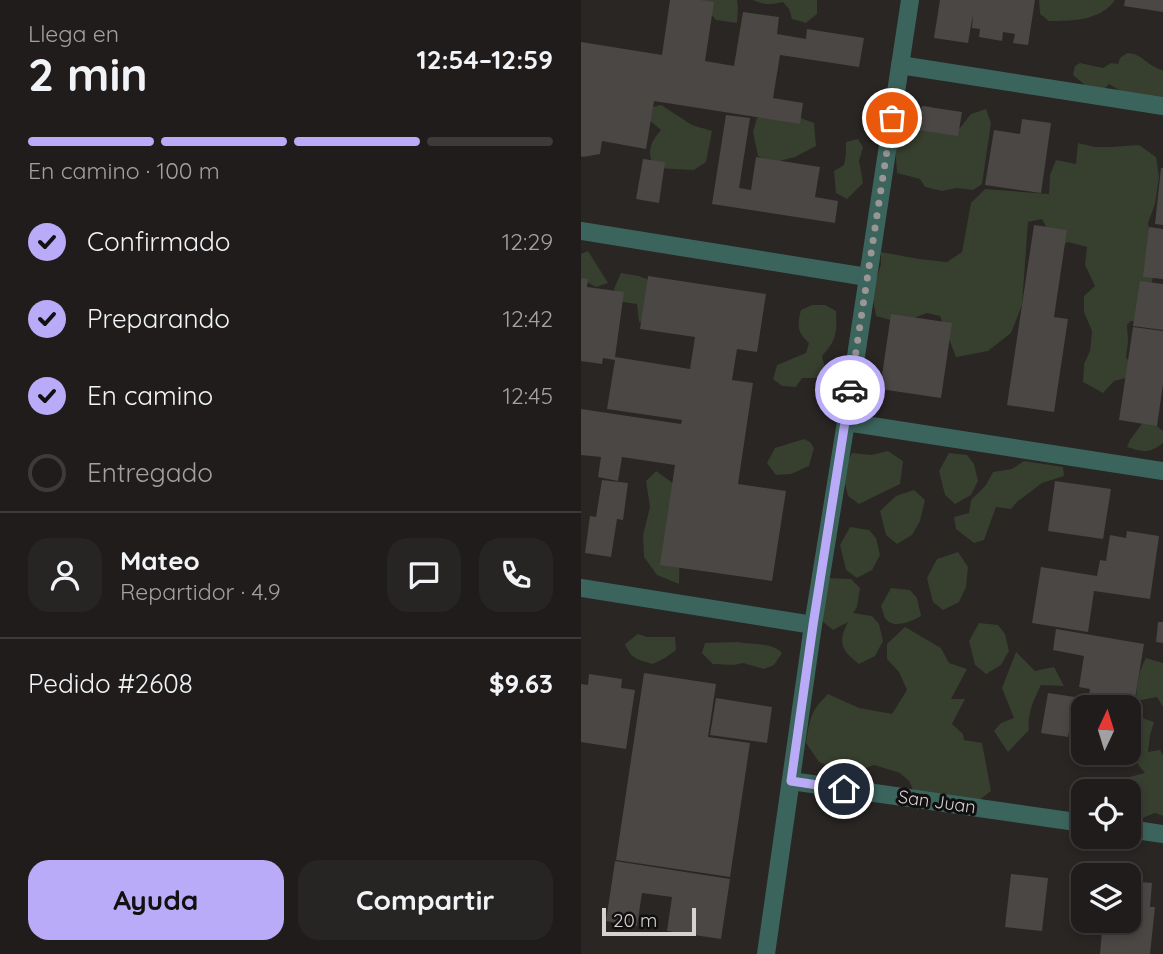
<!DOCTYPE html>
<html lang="es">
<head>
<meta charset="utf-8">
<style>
  body { margin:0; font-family:Quicksand,sans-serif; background:#272524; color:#f1f3f6; height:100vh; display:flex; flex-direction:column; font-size:26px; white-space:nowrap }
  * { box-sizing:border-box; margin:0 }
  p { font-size:23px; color:#a1a1a3 }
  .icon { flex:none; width:38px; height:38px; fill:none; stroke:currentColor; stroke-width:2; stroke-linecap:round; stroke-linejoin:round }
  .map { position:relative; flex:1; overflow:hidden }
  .drawer { display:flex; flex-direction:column; background:#1f1c1b; width:581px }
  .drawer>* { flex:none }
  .needle { width:46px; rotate:4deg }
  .fabs { position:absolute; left:490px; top:695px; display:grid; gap:14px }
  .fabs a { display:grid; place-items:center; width:70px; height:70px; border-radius:14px; background:#1f1c1b; box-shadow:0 4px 10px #0003,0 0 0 2px #3c3a3a; font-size:35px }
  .scale { position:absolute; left:21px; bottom:18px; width:94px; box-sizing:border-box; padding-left:7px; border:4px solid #d5d3d2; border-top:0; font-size:19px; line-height:24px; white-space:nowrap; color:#d5d3d2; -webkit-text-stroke:5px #110f0f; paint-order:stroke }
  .pin { position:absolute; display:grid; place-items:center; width:60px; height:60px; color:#fff; margin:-30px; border:4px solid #fff; border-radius:50%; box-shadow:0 2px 7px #0007 }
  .courier { position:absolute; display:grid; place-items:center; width:70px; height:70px; margin:-35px; border:5px solid #b9abf7; border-radius:50%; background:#fff; color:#222; box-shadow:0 2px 9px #0007 }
  .summary em { font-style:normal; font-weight:800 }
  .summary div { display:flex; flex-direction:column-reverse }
  .summary { display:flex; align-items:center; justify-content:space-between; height:119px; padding:0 28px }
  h1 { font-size:46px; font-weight:800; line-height:52px }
  .bar { display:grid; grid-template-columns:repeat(4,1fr); gap:10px 7px; align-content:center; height:84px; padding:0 28px }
  .bar i { height:9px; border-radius:5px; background:#3c3a3a }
  .bar .active { background:#b9abf7 }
  .bar p { grid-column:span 4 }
  .line { display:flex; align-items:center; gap:18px; padding:0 28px; border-top:2px solid #3c3a3a }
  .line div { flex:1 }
  .round { display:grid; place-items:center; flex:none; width:74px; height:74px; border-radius:21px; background:#272524 }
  ol { padding:0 28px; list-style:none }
  li { display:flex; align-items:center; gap:21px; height:77px }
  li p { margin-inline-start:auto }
  li .icon { padding:7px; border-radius:50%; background:#b9abf7; color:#111; stroke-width:4 }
  li:last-child { color:#a1a1a3 }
  li i { width:38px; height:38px; border:4px solid #3c3a3a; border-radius:50% }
  .button { display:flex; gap:14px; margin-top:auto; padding:14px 28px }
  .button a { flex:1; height:80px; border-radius:21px; background:#b9abf7; color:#111; font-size:28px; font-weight:800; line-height:80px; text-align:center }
  .button a+a { background:#272524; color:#f1f3f6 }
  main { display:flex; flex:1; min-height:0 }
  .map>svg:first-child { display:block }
  .green { fill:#373f2e }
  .building { fill:#4b4745 }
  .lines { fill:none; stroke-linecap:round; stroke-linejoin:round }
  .minor { stroke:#3b645c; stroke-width:18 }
  .done { stroke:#999695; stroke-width:7; stroke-dasharray:0 12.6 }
  .route { stroke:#b9abf7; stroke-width:9 }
  .labels { text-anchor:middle; stroke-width:6; stroke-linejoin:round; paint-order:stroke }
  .street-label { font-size:18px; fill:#d5d3d2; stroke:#110f0f }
</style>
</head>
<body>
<main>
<section class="drawer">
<div class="summary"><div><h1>2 min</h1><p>Llega en</p></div><em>12:54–12:59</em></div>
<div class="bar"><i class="active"></i><i class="active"></i><i class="active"></i><i></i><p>En camino · 100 m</p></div>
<ol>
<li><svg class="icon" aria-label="check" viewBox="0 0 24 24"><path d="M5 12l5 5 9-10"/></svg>Confirmado<p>12:29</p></li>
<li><svg class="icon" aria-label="check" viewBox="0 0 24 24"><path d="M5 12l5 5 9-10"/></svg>Preparando<p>12:42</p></li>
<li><svg class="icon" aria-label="check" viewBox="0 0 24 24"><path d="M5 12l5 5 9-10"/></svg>En camino<p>12:45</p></li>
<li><i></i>Entregado</li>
</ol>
<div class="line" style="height:126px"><a class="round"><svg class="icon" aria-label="person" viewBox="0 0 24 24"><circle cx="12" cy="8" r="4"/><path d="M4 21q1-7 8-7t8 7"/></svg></a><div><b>Mateo</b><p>Repartidor · 4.9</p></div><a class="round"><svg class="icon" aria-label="chat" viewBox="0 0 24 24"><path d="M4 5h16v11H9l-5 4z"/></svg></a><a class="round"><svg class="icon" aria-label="phone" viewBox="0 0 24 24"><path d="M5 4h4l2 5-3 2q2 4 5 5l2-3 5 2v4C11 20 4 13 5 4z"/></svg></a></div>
<div class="line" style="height:91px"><div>Pedido #2608</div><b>$9.63</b></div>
<div class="button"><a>Ayuda</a><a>Compartir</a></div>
</section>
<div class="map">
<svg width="582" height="954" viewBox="0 0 582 954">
  <rect width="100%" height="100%" fill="#292624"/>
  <g class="green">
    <polygon points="117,0 156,0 157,8 156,23 135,20"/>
    <path d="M172 0H236V14L225 23 211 19 208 9 202 2C191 5 183 5 172 0Z"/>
    <path d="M458 0H534C519 21 491 21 468 21L459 14Z"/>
    <path d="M546 53C563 54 565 66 582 70V100L549 97 528 84 522 90 505 86 492 75 494 66 499 63 522 68 530 63 537 64 539 58Z"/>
    <path d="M80 105 111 125 131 131 125 162 113 170 74 168C65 152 69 143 80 130L67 119 72 107Z"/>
    <polygon points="342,106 351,107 353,123 360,130 379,128 390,114 405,109 410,123 401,184 392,190 376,188 361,191 344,187 339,179 316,173 314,144 317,134 333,127 333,112"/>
    <polygon points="186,114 208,114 233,123 235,146 214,157 191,163 177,156 172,132 176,118"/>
    <polygon points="277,139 282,147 278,161 282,183 266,199 255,193 253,171 263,165 265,154 265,142"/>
    <polygon points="497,143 514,147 530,147 558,145 575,157 578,177 574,204 567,223 575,268 565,301 561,322 550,321 546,325 547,342 545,358 556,367 549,377 533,381 522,393 502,382 503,364 509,351 511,331 503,312 503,296 514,286 504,265 506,247 487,242 471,251 470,237 461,219 447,222 441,305 430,333 407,351 375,357 359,316 346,313 320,323 295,316 291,294 300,264 300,252 338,259 366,262 381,252 390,203 404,189 468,194 469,175 475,160 495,164"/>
    <polygon points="7,251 27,283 15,287 0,279 0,254"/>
    <polygon points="40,273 58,276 77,284 72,325 58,322 56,304 42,302 33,289"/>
    <path d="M231 305H244L255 311C256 332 256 340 241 356L245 372 241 378H221L215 387 201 386 192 379 196 365 225 353 228 343C216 332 216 325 220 310Z"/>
    <path d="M563 421 572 423 582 431V443C568 454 562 452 546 447L549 440Z"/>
    <polygon points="223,439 229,442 233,448 228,466 210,474 195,475 186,463 194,448"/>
    <polygon points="307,451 322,461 319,484 278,504 267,496 261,471 271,453 290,455"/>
    <polygon points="368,453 386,455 393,464 397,481 390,495 374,504 364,495 358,471"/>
    <polygon points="443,461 482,467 483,476 461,483 436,502 430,509 415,507 403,540 393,543 375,529 373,517 388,513 390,500 405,485 412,472 431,469"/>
    <polygon points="75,471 96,486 99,539 98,584 76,575 63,557 62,535 69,507 65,481"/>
    <polygon points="333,490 344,500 339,521 331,535 316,544 305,535 299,511 315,496"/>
    <polygon points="269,527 288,530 295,538 299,555 291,570 276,578 265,570 259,545"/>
    <polygon points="377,552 387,567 385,587 378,602 362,610 352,602 346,578 356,559"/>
    <path d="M246 578 270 579 279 588 276 607 272 613 291 616 298 624 302 641 294 656 278 664C261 651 256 643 267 622L252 630 241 621Z"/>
    <path d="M310 588 329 590 336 598 340 616C331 621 312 630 304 618 303 617 301 607 300 606Z"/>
    <polygon points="398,623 417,625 424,634 428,651 420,665 405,674 394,665 388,641"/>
    <path d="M324 627 360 648 368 663 386 669 370 699H384L371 724 382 734 383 740 401 743 410 791 394 803 336 798 328 781 319 773 293 765 279 770 258 771 238 762 225 743C229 718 229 712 247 694L278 708 311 714 326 690 318 672 306 659V644Z"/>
    <path d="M57 634 66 637H94L95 650 84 658 72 664C57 660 50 659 44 644Z"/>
    <path d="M157 642C171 645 191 642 201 653L193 665 183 669 162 663 153 665 132 664 121 653 124 643Z"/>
    <path d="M435 652 454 671 473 667 483 686 460 685C453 699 446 714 448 730L427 752 413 731 420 723 433 718 421 688Z"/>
    <path d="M565 658 582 663V707L576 697 555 701C556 685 557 672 565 658Z"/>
    <path d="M561 718 573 722 569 735 567 752 579 750 582 755V816L574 813 549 823 548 821V791H540L548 777 564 773C550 758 552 748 551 729Z"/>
  </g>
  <g class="building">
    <polygon points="89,0 119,0 133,2 124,61 153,66 162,12 198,17 196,34 225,39 226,29 283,38 278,67 199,55 192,98 222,103 219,124 73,101 65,149 21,141 19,154 2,157 0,156 0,42 81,55"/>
    <polygon points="359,0 454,0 447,45 432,43 434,34 422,32 421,41 398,37 399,29 391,28 392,14 387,43 353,38"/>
    <polygon points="544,0 582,0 582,12 543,6"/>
    <polygon points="341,106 381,112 377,136 337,130"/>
    <polygon points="145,115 169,118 158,188 170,190 175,157 239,167 234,197 257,201 254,223 131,204"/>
    <polygon points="441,119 470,123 460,193 404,185 413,130 439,134"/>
    <polygon points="62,159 84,162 78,203 55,199"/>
    <polygon points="580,168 582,168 582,225 574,224"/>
    <polygon points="453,225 486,230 473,317 487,319 473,412 426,405"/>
    <polygon points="568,227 582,229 582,279 562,277"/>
    <polygon points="67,276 185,294 176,352 156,349 151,380 172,383 157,484 205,491 191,581 79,565 94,465 41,457 37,481 17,477 20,457 0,455 0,409 100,424 101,420 26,409 34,360 22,358 21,364 0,361 0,278 7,279 6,287 43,292 34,357 109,369 114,337 59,329"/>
    <polygon points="559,281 582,284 582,330 552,326"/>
    <polygon points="310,314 371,323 360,398 299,389"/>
    <polygon points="552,327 582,331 582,384 576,426 538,420"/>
    <polygon points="21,480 47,483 42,520 36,519 30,557 4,553 9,516 15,517"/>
    <polygon points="474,481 530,489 522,539 467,531"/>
    <polygon points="546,531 578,536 569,599 513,591 507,632 451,623 460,567 516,576 519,560 525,561 529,535 545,538"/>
    <polygon points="577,622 582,622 582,643 575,642"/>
    <polygon points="475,629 563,644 549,729 548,729 548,707 506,707 509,689 498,687 503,656 472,650"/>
    <polygon points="63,673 135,684 127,737 169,743 149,877 35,860"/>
    <polygon points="8,674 41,679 40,688 54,690 45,749 0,742 0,684 7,685"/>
    <polygon points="467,693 494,697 487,737 460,733"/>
    <polygon points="135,698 191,707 186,743 129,735"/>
    <polygon points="495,709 502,710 502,752 546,752 544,763 488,754"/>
    <polygon points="34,861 149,879 140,939 86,931 91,897 61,893 56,926 25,921"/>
    <polygon points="430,874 467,878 461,931 424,927"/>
    <polygon points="548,881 571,883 569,907 574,907 569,954 519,954 522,920 548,920"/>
  </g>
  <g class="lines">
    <g class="minor">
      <polyline points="319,65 582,106"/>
      <polyline points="0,231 286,277"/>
      <polyline points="265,422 582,471"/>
      <polyline points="0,588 232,625"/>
      <polyline points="210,781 502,823"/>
      <polyline points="548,829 582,834"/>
      <polyline points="185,954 232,625 265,422 329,0"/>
    </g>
  </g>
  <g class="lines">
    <polyline class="done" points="269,390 311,118"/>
    <polyline class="route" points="263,789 210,781 232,625 269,390"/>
  </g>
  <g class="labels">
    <g class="street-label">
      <text transform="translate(356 802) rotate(8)" y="6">San Juan</text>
    </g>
  </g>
</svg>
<div class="fabs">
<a><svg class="needle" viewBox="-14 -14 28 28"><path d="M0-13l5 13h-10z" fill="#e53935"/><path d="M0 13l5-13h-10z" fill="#a1a1a3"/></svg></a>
<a><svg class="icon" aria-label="locate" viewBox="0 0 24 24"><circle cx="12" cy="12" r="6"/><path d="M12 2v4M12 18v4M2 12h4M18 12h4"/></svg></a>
<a><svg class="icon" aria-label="layers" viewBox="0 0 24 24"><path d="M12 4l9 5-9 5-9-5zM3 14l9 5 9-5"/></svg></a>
</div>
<div class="scale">20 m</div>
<div class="pin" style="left:311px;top:118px;background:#ea580c"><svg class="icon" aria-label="bag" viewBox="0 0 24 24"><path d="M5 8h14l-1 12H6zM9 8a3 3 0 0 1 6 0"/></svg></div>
<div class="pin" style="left:263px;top:789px;background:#1f2937"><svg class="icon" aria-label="home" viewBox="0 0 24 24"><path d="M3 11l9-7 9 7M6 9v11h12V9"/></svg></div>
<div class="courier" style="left:269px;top:390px"><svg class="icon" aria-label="car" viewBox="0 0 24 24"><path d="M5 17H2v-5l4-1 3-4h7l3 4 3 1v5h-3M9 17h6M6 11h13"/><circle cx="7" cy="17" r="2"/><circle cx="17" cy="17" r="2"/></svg></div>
</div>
</main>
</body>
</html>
